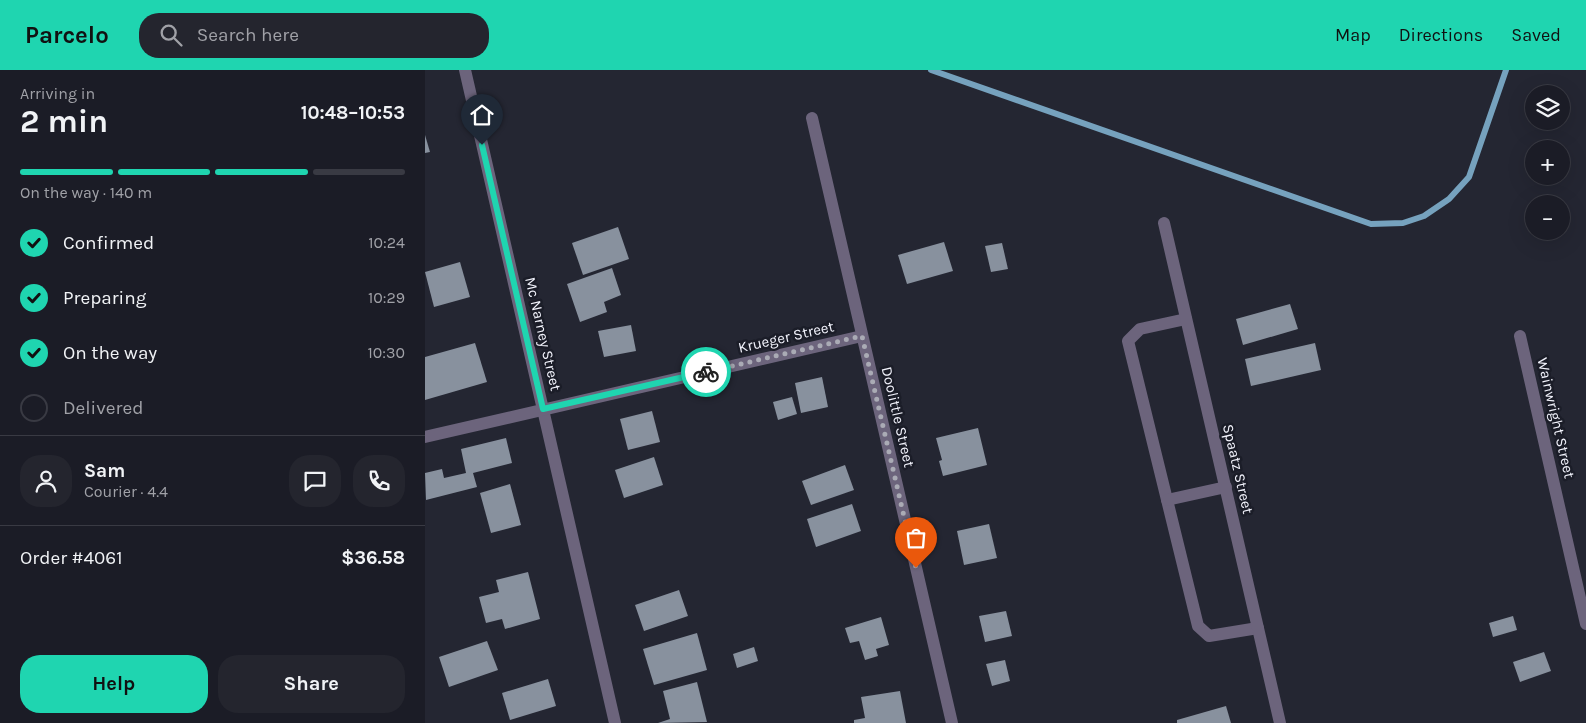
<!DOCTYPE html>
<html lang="en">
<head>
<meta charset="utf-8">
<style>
  body { margin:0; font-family:Karla,sans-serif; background:#24252e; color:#f1f3f6; height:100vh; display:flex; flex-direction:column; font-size:19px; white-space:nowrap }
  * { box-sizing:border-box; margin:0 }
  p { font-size:16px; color:#a0a1a7 }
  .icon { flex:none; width:28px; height:28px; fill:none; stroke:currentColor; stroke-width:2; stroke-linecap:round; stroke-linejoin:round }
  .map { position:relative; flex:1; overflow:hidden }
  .details { display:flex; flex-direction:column; background:#1b1c26; width:425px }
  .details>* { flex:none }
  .controls { position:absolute; left:1100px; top:15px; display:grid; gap:10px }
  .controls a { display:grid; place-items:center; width:45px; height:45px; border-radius:50%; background:#1b1c26; box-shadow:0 5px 20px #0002,0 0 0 1px #393a43; font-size:25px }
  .pin { position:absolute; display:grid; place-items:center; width:42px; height:42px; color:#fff; margin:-51px -21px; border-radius:50% 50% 50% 0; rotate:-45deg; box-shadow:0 0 5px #0007 }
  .pin .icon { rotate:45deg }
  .courier { position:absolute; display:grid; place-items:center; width:50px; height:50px; margin:-25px; border:4px solid #1fd5b0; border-radius:50%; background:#fff; color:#222; box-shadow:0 1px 6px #0007 }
  .headline em { font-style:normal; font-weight:700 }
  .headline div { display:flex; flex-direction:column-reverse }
  .headline { display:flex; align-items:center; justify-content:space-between; height:85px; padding:0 20px }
  h1 { font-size:32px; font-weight:700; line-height:38px }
  .bar { display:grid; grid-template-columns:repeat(4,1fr); gap:8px 5px; align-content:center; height:60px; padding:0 20px }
  .bar i { height:6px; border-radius:4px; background:#393a43 }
  .bar .current { background:#1fd5b0 }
  .bar p { grid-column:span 4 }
  .line { display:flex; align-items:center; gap:12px; padding:0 20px; border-top:1px solid #393a43 }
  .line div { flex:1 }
  .round { display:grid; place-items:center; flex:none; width:52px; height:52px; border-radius:20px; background:#24252e }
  ol { padding:0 20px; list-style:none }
  li { display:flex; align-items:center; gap:15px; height:55px }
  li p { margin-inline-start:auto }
  li .icon { padding:5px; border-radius:50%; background:#1fd5b0; color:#111; stroke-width:4 }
  li:last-child { color:#a0a1a7 }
  li i { width:28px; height:28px; border:2px solid #393a43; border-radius:50% }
  .cta { display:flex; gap:10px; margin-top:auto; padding:10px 20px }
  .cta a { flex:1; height:58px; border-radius:20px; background:#1fd5b0; color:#111; font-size:20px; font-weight:700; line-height:58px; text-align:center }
  .cta a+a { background:#24252e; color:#f1f3f6 }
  header { display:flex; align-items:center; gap:30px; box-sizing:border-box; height:70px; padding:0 25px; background:#1fd5b0; color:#111 }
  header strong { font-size:24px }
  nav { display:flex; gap:28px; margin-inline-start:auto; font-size:18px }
  .search { width:350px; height:45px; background:#24252e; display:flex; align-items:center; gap:12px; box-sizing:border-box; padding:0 18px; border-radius:20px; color:#a0a1a7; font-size:19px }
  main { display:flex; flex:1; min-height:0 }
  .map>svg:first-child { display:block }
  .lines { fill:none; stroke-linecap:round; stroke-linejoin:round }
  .stream { stroke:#76a2be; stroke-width:6 }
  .building { fill:#88919e }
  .service { stroke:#6c647c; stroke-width:12 }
  .minor { stroke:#6c647c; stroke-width:12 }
  .done { stroke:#aaabb5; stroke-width:5; stroke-dasharray:0 9 }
  .route { stroke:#1fd5b0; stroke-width:6 }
  .labels { text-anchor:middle; stroke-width:5; stroke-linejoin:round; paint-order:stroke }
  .street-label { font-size:15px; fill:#f2f3fc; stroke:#1b1d28 }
</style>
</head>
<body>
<header>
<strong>Parcelo</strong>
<div class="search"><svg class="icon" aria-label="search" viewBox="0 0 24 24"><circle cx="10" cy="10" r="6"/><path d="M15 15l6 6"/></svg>Search here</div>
<nav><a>Map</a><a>Directions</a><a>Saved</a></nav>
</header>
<main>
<section class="details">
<div class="headline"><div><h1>2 min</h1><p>Arriving in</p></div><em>10:48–10:53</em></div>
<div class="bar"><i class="current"></i><i class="current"></i><i class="current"></i><i></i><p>On the way · 140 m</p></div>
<ol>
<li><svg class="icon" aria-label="check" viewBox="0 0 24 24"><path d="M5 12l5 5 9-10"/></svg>Confirmed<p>10:24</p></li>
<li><svg class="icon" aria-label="check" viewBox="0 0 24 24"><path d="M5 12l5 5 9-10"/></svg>Preparing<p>10:29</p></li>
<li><svg class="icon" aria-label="check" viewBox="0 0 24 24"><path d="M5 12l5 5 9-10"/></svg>On the way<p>10:30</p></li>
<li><i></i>Delivered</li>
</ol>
<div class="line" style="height:90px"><a class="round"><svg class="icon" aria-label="person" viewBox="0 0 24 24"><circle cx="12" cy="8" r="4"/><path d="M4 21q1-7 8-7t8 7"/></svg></a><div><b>Sam</b><p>Courier · 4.4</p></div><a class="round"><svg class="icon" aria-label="chat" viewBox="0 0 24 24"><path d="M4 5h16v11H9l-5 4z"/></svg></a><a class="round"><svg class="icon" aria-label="phone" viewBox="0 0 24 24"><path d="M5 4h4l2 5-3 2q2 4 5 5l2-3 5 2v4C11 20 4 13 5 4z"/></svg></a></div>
<div class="line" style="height:65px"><div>Order #4061</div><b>$36.58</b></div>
<div class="cta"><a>Help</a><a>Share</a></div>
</section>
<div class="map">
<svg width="1161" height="653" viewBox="0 0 1161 653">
  <rect width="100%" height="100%" fill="#242632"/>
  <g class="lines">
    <polyline class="stream" points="506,0 946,154 978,153 999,146 1024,129 1044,107 1081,0"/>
  </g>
  <g class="building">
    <polygon points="0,65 5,82 0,83"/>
    <polygon points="193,157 204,189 158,205 147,173"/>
    <polygon points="519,172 528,201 482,214 473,185"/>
    <polygon points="577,173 583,199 566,202 560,176"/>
    <polygon points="35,192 45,227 9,237 0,202"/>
    <polygon points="187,198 196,225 179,232 182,242 155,252 142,214"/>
    <polygon points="865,234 873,259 818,275 811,249"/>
    <polygon points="206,255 211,281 179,287 173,261"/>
    <polygon points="50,273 62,312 0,330 0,287"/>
    <polygon points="890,273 896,300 826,316 820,289"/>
    <polygon points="397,307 403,337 376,343 370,313"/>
    <polygon points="367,327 372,344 353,350 348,332"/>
    <polygon points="227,341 235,372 203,380 195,349"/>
    <polygon points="553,358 562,395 518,406 514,391 517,390 511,368"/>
    <polygon points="81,368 87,393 48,403 52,417 1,430 0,403 17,399 19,408 41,403 36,379"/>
    <polygon points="229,387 238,415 199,428 190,400"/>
    <polygon points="420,395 429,420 386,435 377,411"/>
    <polygon points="85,414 96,455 66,463 55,423"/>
    <polygon points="427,434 436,461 391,477 382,449"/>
    <polygon points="564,454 572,488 539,495 532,461"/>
    <polygon points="103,502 115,549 80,559 77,549 61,553 54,527 74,522 71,510"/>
    <polygon points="254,520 263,546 219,561 210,535"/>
    <polygon points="581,541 587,566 560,572 554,546"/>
    <polygon points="1088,546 1092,560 1068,567 1064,553"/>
    <polygon points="456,547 464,575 451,579 453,586 440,590 434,571 425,573 420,558"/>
    <polygon points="272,563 282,600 229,615 218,579"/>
    <polygon points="62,571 73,600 24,617 14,587"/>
    <polygon points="329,577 333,591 312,598 308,584"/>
    <polygon points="1119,582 1126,601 1095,612 1088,592"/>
    <polygon points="580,590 585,611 567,616 561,594"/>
    <polygon points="123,609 131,636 85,650 77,623"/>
    <polygon points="272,612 282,652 233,653 245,649 238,621"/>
    <polygon points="475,621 481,653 429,653 429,650 440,648 436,627"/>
    <polygon points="801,636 806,653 752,653 752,650"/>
  </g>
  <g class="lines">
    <g class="service">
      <polyline points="761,249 715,259 703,271 773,556 784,566 833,558"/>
      <polyline points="742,430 801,417"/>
    </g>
    <g class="minor">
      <polyline points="40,0 190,653"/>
      <polyline points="387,48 527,653"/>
      <polyline points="739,153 855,653"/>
      <polyline points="1095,266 1161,554"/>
      <polyline points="0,367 437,266"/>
    </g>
  </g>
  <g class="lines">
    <polyline class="done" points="281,302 437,266 491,498"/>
    <polyline class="route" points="57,75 118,339 281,302"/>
  </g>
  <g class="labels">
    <g class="street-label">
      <text transform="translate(118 264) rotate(77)" y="5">Mc Narney Street</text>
      <text transform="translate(361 267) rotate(-13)" y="5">Krueger Street</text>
      <text transform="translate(473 347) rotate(77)" y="5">Doolittle Street</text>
      <text transform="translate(1131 348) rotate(77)" y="5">Wainwright Street</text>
      <text transform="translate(813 399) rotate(77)" y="5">Spaatz Street</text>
    </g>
  </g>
</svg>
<div class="controls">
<a><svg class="icon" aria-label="layers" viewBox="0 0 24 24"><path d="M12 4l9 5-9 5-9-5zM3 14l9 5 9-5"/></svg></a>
<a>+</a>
<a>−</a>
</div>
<div class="pin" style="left:491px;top:498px;background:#ea580c"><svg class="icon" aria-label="bag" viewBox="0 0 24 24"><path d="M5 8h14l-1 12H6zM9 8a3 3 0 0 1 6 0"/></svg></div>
<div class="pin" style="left:57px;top:75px;background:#1f2937"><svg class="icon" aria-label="home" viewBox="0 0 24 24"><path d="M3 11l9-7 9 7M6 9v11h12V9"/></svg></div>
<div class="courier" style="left:281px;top:302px"><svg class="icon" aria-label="bike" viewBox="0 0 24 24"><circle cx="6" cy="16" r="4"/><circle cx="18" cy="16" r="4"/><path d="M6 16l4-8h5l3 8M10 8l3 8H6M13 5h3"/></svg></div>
</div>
</main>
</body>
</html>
